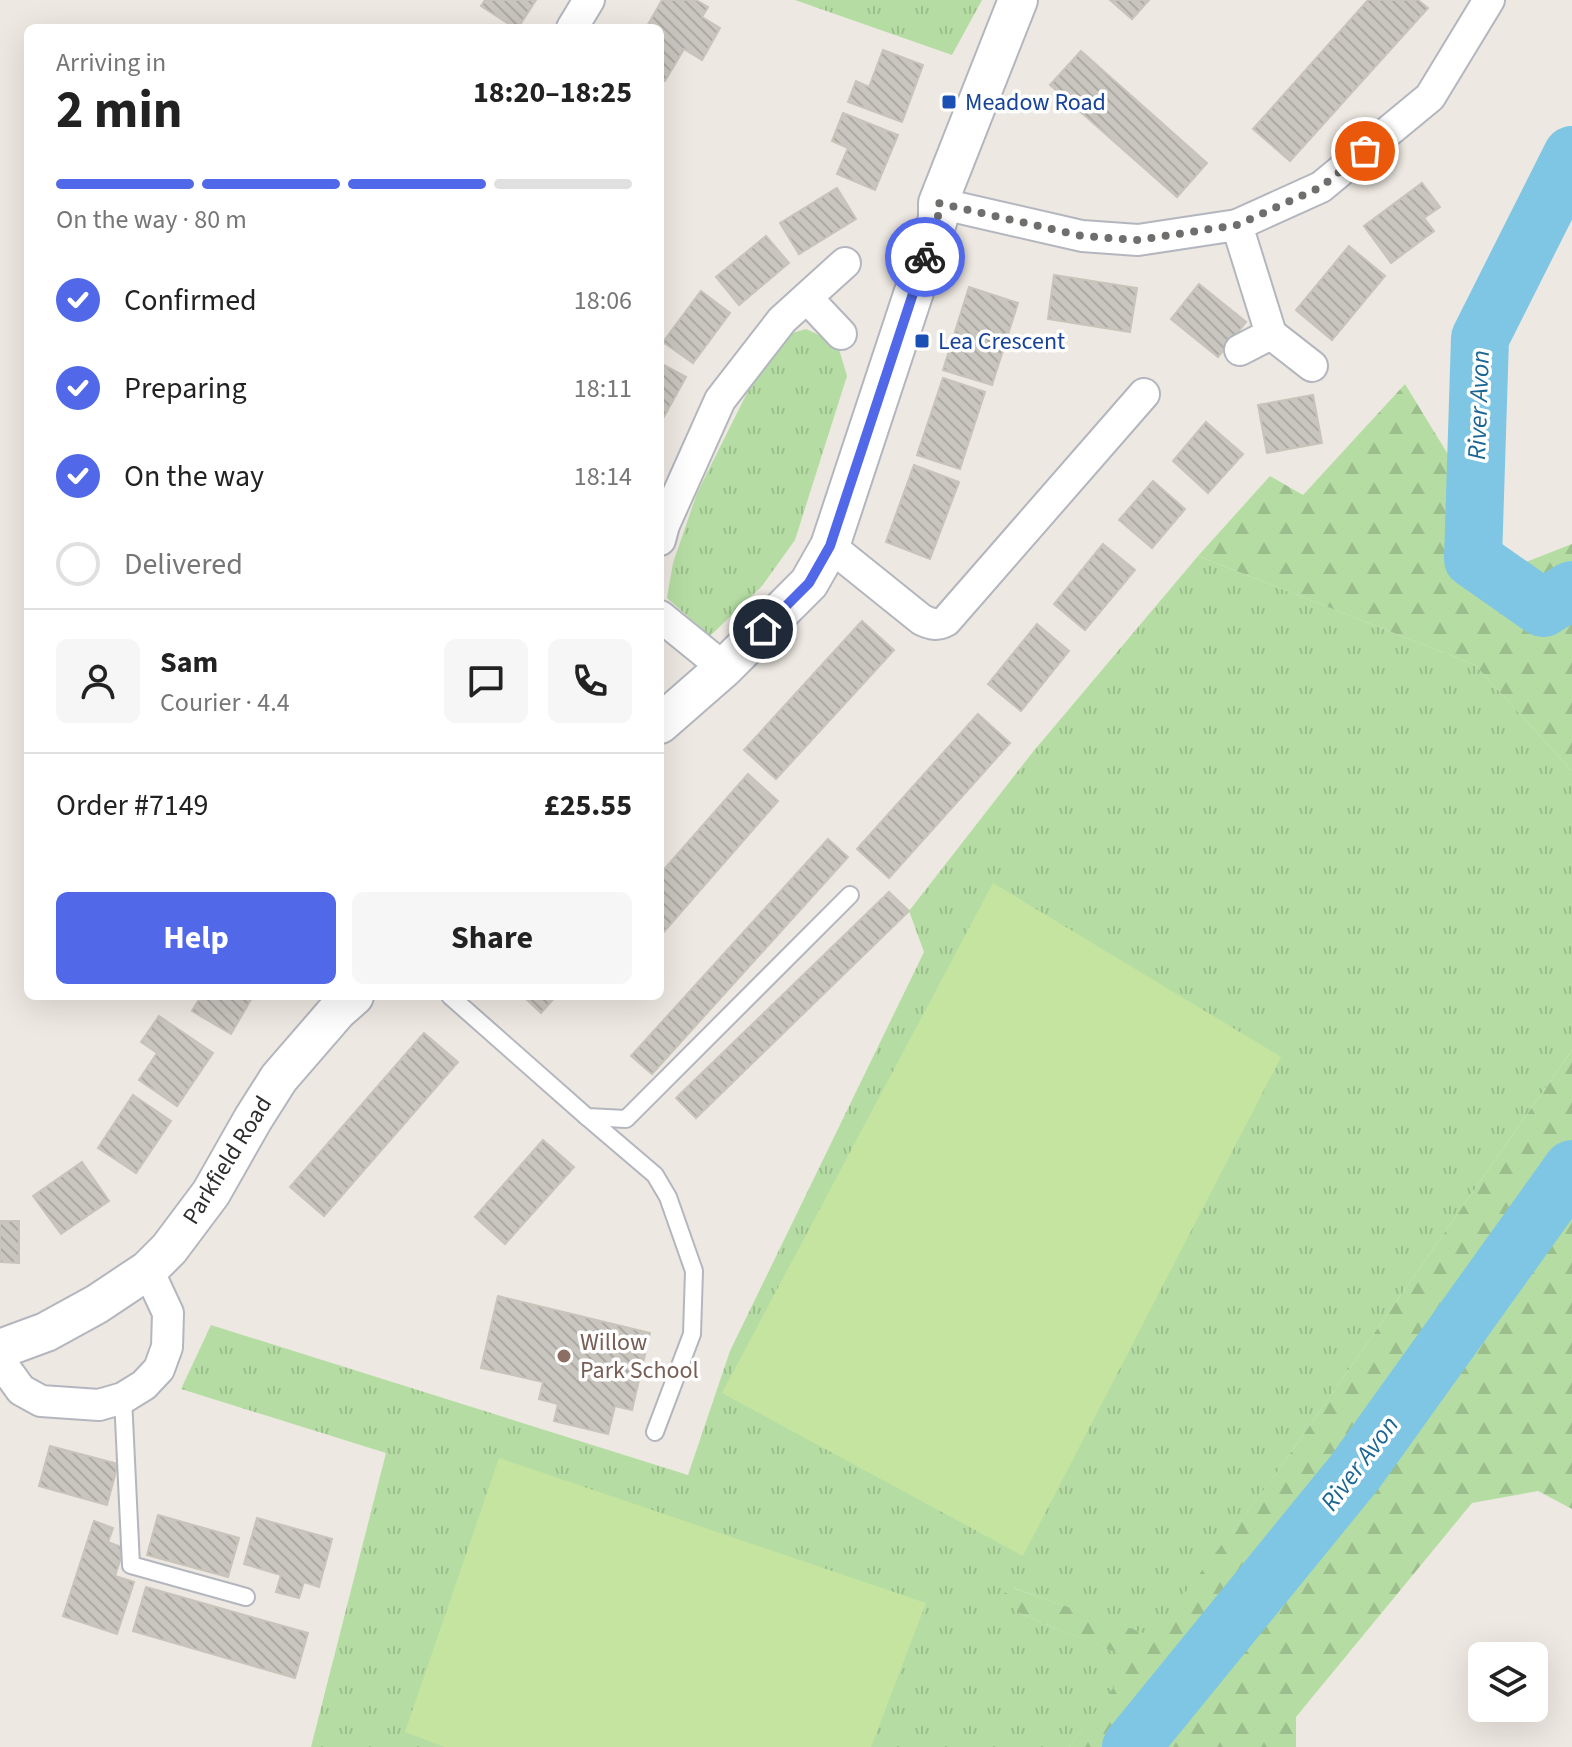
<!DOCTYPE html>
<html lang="en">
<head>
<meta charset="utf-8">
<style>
  body { margin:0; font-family:"Source Sans 3",sans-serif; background:#f6f6f6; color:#222; height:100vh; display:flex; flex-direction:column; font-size:30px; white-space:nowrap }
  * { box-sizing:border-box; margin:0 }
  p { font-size:26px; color:#767676 }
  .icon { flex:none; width:44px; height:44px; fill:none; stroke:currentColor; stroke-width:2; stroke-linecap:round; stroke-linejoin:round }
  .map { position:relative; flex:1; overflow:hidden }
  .side { position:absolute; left:24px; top:24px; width:640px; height:976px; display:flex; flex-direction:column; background:#fff; border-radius:12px; box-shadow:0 8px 32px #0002 }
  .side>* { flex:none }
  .tools { position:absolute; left:1468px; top:1642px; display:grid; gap:16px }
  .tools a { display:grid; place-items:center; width:80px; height:80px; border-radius:12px; background:#fff; box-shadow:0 8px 32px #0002; font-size:40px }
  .pin { position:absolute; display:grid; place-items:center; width:68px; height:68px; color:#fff; margin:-34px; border:4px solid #fff; border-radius:50%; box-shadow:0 2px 8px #0007 }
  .courier { position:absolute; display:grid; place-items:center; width:80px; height:80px; margin:-40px; border:6px solid #5169e9; border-radius:50%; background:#fff; color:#222; box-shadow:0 2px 10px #0007 }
  .summary em { font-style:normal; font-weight:700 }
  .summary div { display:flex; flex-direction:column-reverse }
  .summary { display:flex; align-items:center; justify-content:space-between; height:136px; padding:0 32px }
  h1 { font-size:52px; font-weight:700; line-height:60px }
  .bar { display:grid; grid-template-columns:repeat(4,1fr); gap:12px 8px; align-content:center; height:96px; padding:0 32px }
  .bar i { height:10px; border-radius:6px; background:#e0e0e0 }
  .bar .on { background:#5169e9 }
  .bar p { grid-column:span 4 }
  .line { display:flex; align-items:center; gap:20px; padding:0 32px; border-top:2px solid #e0e0e0 }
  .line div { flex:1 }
  .round { display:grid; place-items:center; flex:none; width:84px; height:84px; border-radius:12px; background:#f6f6f6 }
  ol { padding:0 32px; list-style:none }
  li { display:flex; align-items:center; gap:24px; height:88px }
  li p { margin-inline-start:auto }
  li .icon { padding:8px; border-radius:50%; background:#5169e9; color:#fff; stroke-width:4 }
  li:last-child { color:#767676 }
  li i { width:44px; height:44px; border:4px solid #e0e0e0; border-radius:50% }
  .action { display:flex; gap:16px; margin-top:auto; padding:16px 32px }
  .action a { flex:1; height:92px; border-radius:12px; background:#5169e9; color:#fff; font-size:32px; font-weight:700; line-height:92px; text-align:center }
  .action a+a { background:#f6f6f6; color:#222 }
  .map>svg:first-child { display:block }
  .grass { fill:url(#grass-tufts) }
  .forest { fill:url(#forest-firs) }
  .pitch { fill:#c5e4a0 }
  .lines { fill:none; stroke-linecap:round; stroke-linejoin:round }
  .river { stroke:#7fc6e4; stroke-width:58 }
  .building { fill:url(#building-back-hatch); stroke:#c8c4ba; stroke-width:2 }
  .service-casing { stroke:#b4b6bf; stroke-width:20 }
  .minor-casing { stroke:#b4b6bf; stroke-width:34 }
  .tertiary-casing { stroke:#b4b6bf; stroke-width:42 }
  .service { stroke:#fff; stroke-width:16 }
  .minor { stroke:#fff; stroke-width:30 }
  .tertiary { stroke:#fff; stroke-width:38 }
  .done { stroke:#706e6c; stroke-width:8; stroke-dasharray:0 14.4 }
  .route { stroke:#5169e9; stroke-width:10 }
  .transit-dot { fill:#1a4fb4; stroke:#fff; stroke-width:3 }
  .education-dot { fill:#8d6e63; stroke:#fff; stroke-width:3 }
  .labels { text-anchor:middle; stroke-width:7; stroke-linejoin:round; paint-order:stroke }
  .transit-label { font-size:24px; fill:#164399; stroke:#fff; text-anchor:start }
  .street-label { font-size:24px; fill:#2d2d2d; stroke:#fff }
  .education-label { font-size:24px; fill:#785e54; stroke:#fff; text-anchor:start }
  .water-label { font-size:26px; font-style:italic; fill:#1b6692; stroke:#fff }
</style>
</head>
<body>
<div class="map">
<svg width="1572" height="1747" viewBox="0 0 1572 1747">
  <defs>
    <pattern id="grass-tufts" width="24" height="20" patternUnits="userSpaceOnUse" patternTransform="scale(2)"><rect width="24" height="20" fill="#b5dda3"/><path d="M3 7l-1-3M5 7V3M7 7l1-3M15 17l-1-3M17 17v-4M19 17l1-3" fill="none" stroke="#9cbe8d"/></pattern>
    <pattern id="forest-firs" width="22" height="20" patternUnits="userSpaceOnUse" patternTransform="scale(2)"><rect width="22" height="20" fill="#b5dda3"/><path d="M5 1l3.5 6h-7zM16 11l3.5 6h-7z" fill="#9cbe8d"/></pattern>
    <pattern id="building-back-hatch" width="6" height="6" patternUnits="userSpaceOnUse" patternTransform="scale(2)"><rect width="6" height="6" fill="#c9c6bf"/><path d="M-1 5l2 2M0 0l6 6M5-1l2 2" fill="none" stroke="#adaaa4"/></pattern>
  </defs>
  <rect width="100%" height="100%" fill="#ede8e1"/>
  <g class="grass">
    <polygon points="795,0 982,0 952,55"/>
    <polygon points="806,329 821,336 839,349 847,376 795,540 762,586 710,636 667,598 673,563 697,493 754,379 792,333"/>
    <polygon points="1198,556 1475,665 1572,771 1572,1050 1278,1471 1152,1637 1014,1588 1019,1613 1135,1660 1069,1747 311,1747 386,1453 181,1389 211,1325 688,1475 730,1351 924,952 909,911 1032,753"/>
  </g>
  <g class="forest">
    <polygon points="1405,384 1516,566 1572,544 1572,771 1475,665 1198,556 1270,476 1303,495"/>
    <polygon points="1572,1050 1572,1509 1538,1491 1472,1503 1296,1717 1296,1747 1069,1747 1134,1660 1019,1613 1000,1596 1013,1588 1152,1636 1278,1471"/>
  </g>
  <g class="pitch">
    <polygon points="993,883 1281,1057 1023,1556 722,1393"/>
    <polygon points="499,1458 926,1603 871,1747 445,1747 405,1732"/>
  </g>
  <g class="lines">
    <g class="river">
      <polyline points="1572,155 1480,338 1473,559 1543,608 1572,590"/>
      <polyline points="1131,1747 1355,1472 1572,1169"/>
    </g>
  </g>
  <g class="building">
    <polygon points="485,0 536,0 518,28 515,28 481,6"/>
    <polygon points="662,0 696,0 708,7 702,17 720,28 702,60 684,49 665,81 660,78 660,28 646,28"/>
    <polygon points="1110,0 1149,0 1132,19"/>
    <polygon points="1368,0 1418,0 1428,8 1290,161 1253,129"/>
    <polygon points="883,50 923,65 902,122 848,102 856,81 869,87"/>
    <polygon points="1081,51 1207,163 1177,197 1050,85"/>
    <polygon points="843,113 898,135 875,190 837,174 848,148 832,141"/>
    <polygon points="1422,183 1440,207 1424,218 1434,231 1391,263 1364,226"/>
    <polygon points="837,188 856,219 799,254 780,223"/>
    <polygon points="766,236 789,263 739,305 716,277"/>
    <polygon points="1349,246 1385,276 1332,340 1296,310"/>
    <polygon points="1054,275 1137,288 1130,332 1048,319"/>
    <polygon points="1199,284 1246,322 1218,357 1171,319"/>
    <polygon points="969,287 1018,303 992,385 943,370"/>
    <polygon points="701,291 730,313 693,363 663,342"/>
    <polygon points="660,363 686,377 660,424"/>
    <polygon points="943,378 985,392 960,469 917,455"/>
    <polygon points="1313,395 1322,443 1267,453 1258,405"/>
    <polygon points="1206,422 1243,454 1208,493 1173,461"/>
    <polygon points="914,465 959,482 930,559 886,542"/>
    <polygon points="1153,481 1185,509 1152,548 1119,520"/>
    <polygon points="1103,544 1135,570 1085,630 1054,604"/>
    <polygon points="862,621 894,650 776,779 744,750"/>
    <polygon points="1037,624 1069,651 1021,711 988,684"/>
    <polygon points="978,714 1010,743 889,878 857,849"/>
    <polygon points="748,774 778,801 662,934 660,932 660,874"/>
    <polygon points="828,839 848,857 652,1074 631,1056"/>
    <polygon points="889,892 909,911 696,1118 676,1098"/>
    <polygon points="201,996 253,996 231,1034 192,1011"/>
    <polygon points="523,996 556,996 541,1013"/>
    <polygon points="159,1016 213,1053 177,1106 139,1080 157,1053 141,1042"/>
    <polygon points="424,1033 458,1062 324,1216 290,1187"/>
    <polygon points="133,1095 171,1121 136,1173 98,1148"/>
    <polygon points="543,1140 574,1167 505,1244 475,1217"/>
    <polygon points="82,1162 109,1201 61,1234 33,1196"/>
    <polygon points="0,1221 19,1221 19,1263 0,1262"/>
    <polygon points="498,1296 650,1333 632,1410 615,1406 608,1434 554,1421 558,1404 539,1399 543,1382 481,1368"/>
    <polygon points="50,1446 118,1464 107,1505 39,1486"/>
    <polygon points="158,1515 239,1538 228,1577 147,1555"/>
    <polygon points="257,1518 332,1539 319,1587 304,1582 299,1598 276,1592 281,1575 244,1564"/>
    <polygon points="94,1521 113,1528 108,1542 124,1548 115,1576 134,1582 117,1634 63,1616"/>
    <polygon points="146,1587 308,1633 295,1678 133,1631"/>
  </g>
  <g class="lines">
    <defs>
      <g id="service">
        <polyline points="450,996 587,1117 626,1119 850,895"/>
        <polyline points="587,1117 655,1175 668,1197 694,1271 692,1334 655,1432"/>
        <polyline points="123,1398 131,1565 246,1597"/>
      </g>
      <g id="minor">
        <polyline points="572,28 589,0"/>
        <polyline points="938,203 1082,236 1138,240 1237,225 1321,187 1430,97 1489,0"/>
        <polyline points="1237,225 1271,334"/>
        <polyline points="807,298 841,334"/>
        <polyline points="1240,350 1271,334 1312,366"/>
        <polyline points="660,540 664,525 720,400 782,320 845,263"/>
        <path d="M830 546 922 620C931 624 937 626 946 621L1144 394"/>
        <polyline points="660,616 724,668"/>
        <polyline points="0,1361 21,1390 41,1401 99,1405 123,1398 144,1385 159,1369 167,1347 168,1313 148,1270"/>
      </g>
      <g id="tertiary">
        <polyline points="660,724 724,668 809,583 830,546 938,219 938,203 1018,0"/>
        <polyline points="0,1349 46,1332 97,1304 148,1270 169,1249 211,1193 253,1119 279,1078 337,1011 354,996"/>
      </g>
    </defs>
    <use href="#service" class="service-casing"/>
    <use href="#minor" class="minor-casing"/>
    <use href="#tertiary" class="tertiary-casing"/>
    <use href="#service" class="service"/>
    <use href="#minor" class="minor"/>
    <use href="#tertiary" class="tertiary"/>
  </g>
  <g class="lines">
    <polyline class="done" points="925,257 938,219 938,203 1082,236 1138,240 1237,225 1321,187 1365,151"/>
    <polyline class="route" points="763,629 809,583 830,546 925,257"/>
  </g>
  <g class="transit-dot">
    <rect x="941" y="94" width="16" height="16" rx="4"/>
    <rect x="914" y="333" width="16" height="16" rx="4"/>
  </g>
  <circle class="education-dot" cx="564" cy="1356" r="8"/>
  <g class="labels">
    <g class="transit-label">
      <text x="965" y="110">Meadow Road</text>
      <text x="938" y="349">Lea Crescent</text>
    </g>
    <g class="street-label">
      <text transform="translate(227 1160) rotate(-58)" y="8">Parkfield Road</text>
    </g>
    <g class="education-label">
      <text x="580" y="1350">Willow<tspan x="580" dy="28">Park School</tspan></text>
    </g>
    <g class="water-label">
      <text transform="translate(1478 405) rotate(-88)" y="9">River Avon</text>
      <text transform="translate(1359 1463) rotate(-53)" y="9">River Avon</text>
    </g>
  </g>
</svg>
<div class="tools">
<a><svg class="icon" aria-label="layers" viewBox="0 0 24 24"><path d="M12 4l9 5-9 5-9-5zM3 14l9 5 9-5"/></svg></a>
</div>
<div class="pin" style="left:1365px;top:151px;background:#ea580c"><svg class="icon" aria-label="bag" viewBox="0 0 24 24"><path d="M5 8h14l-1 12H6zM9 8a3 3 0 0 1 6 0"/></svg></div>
<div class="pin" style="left:763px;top:629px;background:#1f2937"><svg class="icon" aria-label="home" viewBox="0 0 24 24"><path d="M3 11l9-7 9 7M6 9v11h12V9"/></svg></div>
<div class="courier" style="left:925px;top:257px"><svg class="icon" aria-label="bike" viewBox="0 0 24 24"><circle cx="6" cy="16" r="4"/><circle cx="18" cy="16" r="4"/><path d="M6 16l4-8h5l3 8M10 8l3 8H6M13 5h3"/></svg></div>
<section class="side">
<div class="summary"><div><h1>2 min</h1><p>Arriving in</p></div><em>18:20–18:25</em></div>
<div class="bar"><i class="on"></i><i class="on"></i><i class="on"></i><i></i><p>On the way · 80 m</p></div>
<ol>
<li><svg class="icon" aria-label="check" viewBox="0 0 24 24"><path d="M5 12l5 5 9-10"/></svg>Confirmed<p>18:06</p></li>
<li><svg class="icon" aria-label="check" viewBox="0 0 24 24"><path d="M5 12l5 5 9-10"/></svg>Preparing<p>18:11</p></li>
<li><svg class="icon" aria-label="check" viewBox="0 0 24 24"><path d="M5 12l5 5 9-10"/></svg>On the way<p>18:14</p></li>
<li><i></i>Delivered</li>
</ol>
<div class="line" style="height:144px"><a class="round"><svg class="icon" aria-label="person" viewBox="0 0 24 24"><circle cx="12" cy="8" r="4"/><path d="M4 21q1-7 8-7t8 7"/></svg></a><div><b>Sam</b><p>Courier · 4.4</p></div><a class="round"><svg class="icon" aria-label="chat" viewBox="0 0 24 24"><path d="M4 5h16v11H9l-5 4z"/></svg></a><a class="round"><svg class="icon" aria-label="phone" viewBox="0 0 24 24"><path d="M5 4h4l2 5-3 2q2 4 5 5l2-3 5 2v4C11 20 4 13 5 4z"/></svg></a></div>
<div class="line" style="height:104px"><div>Order #7149</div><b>£25.55</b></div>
<div class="action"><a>Help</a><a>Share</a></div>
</section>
</div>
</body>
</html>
